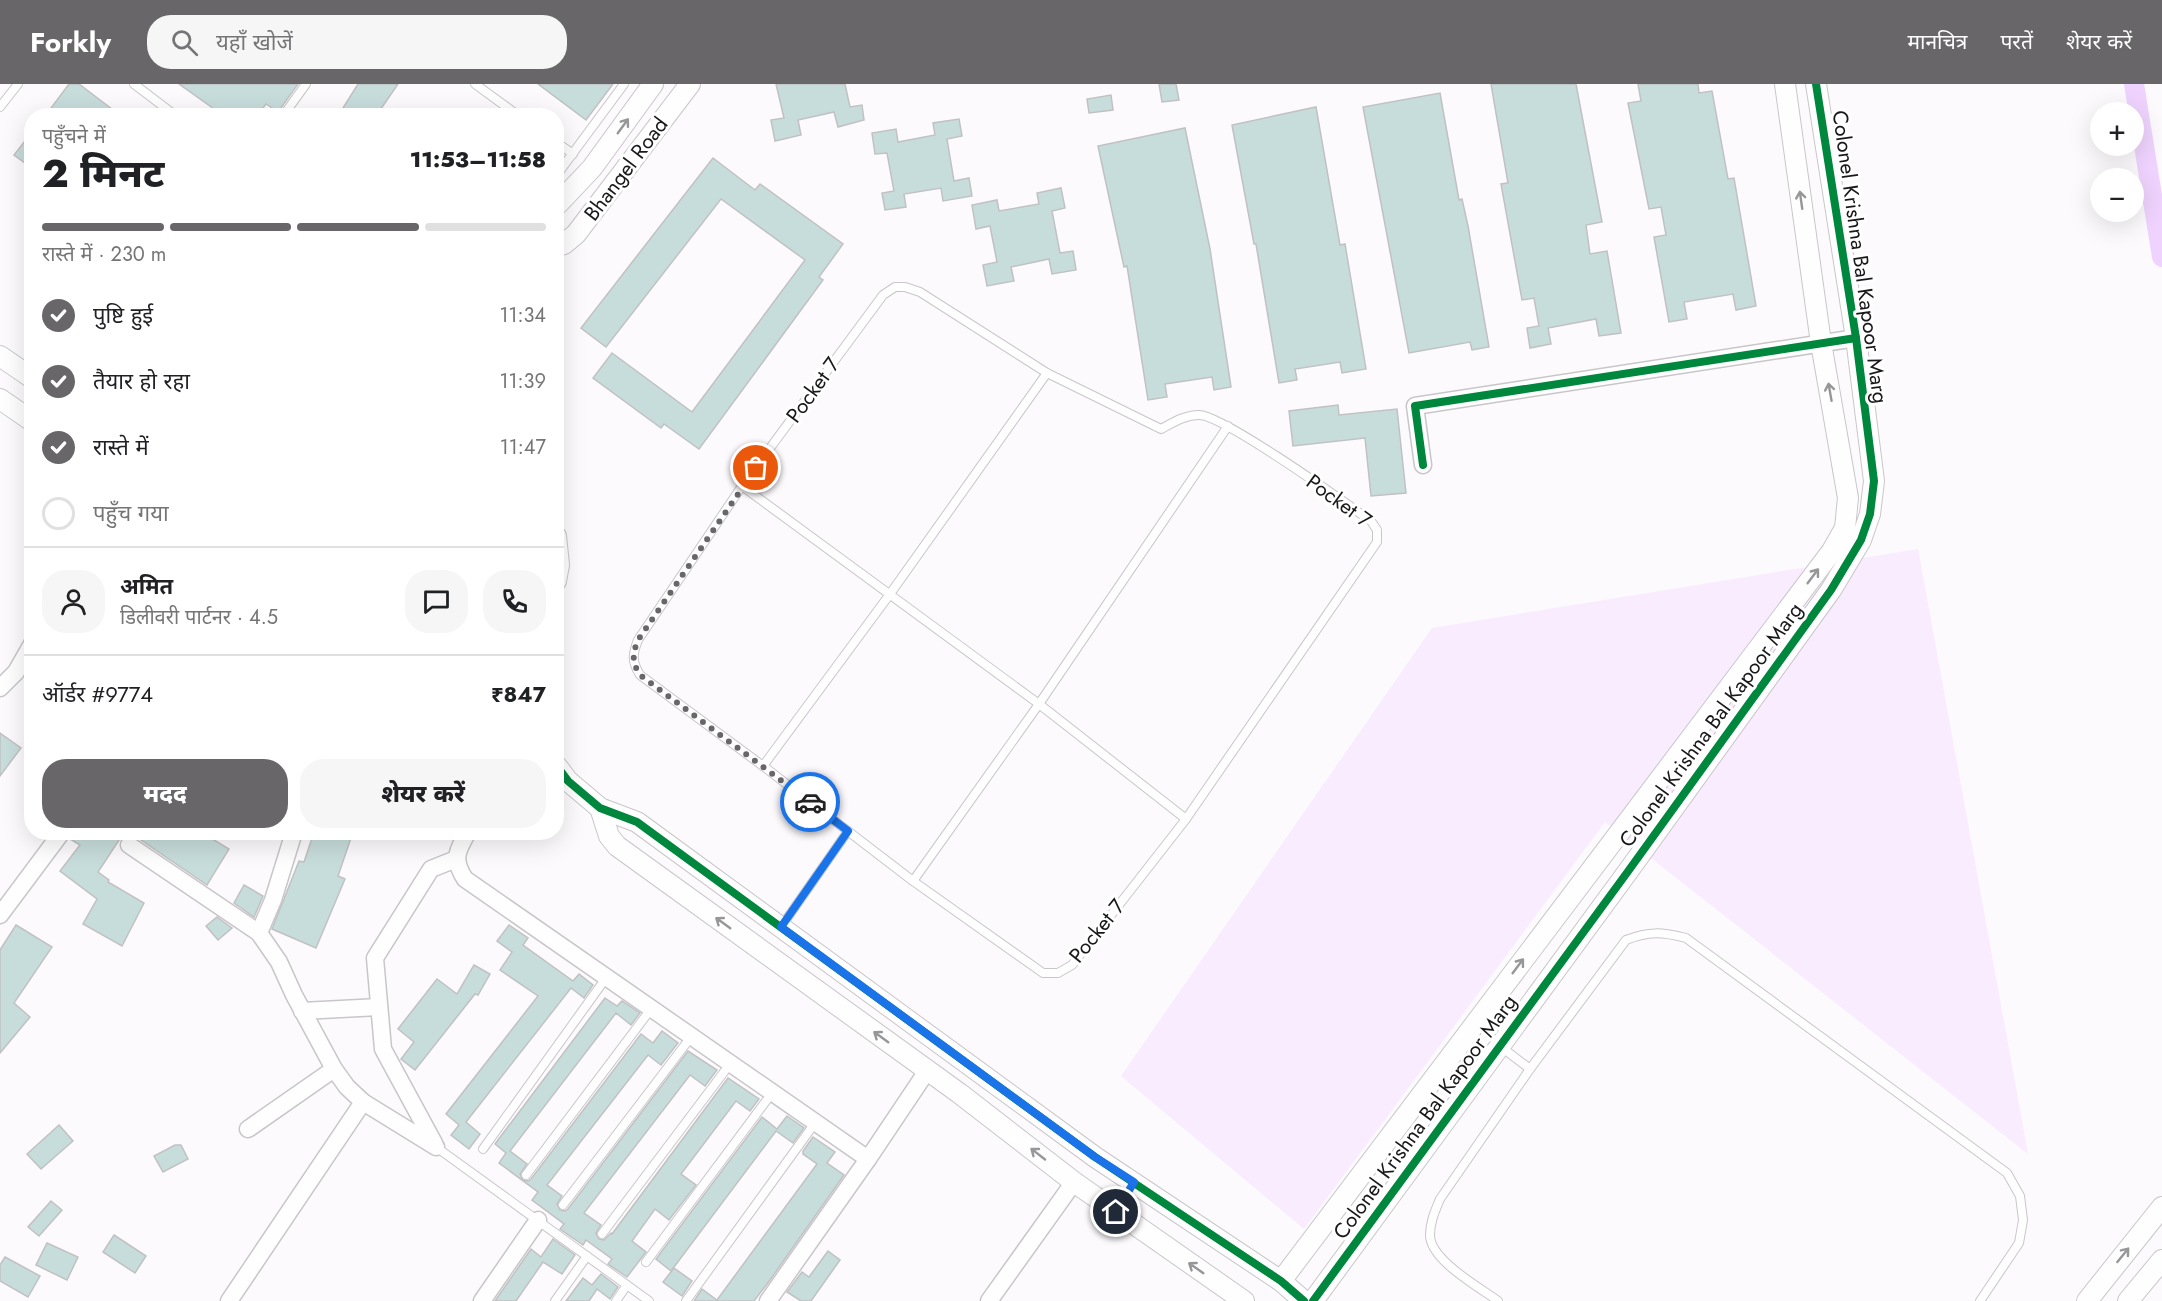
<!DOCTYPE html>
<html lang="hi">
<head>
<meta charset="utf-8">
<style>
  body { margin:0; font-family:Jost,"Noto Sans Devanagari",sans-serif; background:#f6f6f6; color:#202124; height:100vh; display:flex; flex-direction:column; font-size:22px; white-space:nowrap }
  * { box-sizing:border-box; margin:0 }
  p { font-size:20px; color:#757577 }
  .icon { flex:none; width:33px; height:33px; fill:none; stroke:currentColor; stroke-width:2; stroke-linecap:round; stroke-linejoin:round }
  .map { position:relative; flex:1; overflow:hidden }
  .panel { position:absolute; left:24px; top:24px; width:540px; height:732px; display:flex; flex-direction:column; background:#fff; border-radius:24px; box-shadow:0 6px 24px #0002 }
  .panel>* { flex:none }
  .tools { position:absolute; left:2090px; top:18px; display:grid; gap:12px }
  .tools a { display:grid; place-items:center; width:54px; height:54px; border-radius:50%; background:#fff; box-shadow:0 6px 24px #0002; font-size:30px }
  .pin { position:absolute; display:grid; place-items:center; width:51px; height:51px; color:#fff; margin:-26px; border:3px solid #fff; border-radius:50%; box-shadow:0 2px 6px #0007 }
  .courier { position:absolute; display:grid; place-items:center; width:60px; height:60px; margin:-30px; border:4px solid #1a73e8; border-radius:50%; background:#fff; color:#222; box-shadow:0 2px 8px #0007 }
  .headline em { font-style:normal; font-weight:800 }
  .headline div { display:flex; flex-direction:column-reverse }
  .headline { display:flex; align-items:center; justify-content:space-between; height:102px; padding:0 18px }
  h1 { font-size:39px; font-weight:800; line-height:45px }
  .bar { display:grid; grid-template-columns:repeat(4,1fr); gap:9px 6px; align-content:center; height:72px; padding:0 18px }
  .bar i { height:8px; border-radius:4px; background:#e0e0e0 }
  .bar .on { background:#686669 }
  .bar p { grid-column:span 4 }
  .line { display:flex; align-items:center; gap:15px; padding:0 18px; border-top:2px solid #e0e0e0 }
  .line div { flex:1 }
  .round { display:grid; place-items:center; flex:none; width:63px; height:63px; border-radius:24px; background:#f6f6f6 }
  ol { padding:0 18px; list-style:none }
  li { display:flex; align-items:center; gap:18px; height:66px }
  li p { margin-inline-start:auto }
  li .icon { padding:6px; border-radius:50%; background:#686669; color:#fff; stroke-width:4 }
  li:last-child { color:#757577 }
  li i { width:33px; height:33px; border:3px solid #e0e0e0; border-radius:50% }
  .cta { display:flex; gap:12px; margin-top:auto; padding:12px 18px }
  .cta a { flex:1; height:69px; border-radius:24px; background:#686669; color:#fff; font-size:24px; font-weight:800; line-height:69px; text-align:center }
  .cta a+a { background:#f6f6f6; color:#202124 }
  header { display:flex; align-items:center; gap:36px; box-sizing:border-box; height:84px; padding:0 30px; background:#686669; color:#fff }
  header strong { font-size:28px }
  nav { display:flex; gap:33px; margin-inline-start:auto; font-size:21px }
  .search { width:420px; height:54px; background:#f6f6f6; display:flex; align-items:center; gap:15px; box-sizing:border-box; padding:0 21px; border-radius:24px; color:#757577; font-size:22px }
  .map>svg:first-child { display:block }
  .green { fill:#f8ecfe }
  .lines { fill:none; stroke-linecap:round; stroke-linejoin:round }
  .canal { stroke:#efd3fe; stroke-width:20 }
  .building { fill:#c7dddb; stroke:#c1c1c2; stroke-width:1.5 }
  .service-casing { stroke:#c8c6c9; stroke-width:10 }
  .minor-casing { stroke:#c8c6c9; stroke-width:19 }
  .tertiary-casing { stroke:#c8c6c9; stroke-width:22 }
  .service { stroke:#fffeff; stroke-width:8 }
  .minor { stroke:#fffeff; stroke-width:16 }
  .tertiary { stroke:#fffeff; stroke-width:20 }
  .cycleway-casing { stroke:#fff; stroke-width:11 }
  .cycleway { stroke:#00873e; stroke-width:8 }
  .oneway { stroke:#979698 }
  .done { stroke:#686669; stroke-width:6; stroke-dasharray:0 10.8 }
  .route { stroke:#1a73e8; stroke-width:8 }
  .labels { text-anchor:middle; stroke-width:6; stroke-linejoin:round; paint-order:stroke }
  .street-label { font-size:21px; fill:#181719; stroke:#fff }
</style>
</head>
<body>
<header>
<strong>Forkly</strong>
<div class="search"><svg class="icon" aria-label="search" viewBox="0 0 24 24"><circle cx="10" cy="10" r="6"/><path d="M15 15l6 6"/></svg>यहाँ खोजें</div>
<nav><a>मानचित्र</a><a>परतें</a><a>शेयर करें</a></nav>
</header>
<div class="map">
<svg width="2162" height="1217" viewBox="0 0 2162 1217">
  <rect width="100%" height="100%" fill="#fcfafd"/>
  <polygon class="green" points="1918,465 2028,1070 1605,738 1304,1145 1121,992 1432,544"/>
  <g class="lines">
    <polyline class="canal" points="2134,0 2162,173"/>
  </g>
  <g class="building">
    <polygon points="69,0 79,0 121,32 61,32 51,24"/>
    <polygon points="179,0 298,0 278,28 266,20 257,32 224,32"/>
    <polygon points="358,0 398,0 376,32 338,32"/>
    <polygon points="538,0 613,0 586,36"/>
    <polygon points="776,0 845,0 850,23 862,21 864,36 838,43 834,28 798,36 801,51 775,57 771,36 784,34"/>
    <polygon points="1159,0 1176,0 1179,16 1162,18"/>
    <polygon points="1491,0 1576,0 1602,138 1586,141 1590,170 1607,167 1621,249 1599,252 1596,235 1548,244 1551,260 1530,264 1527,244 1539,242 1534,214 1522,216 1501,100 1508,99"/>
    <polygon points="1638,0 1698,0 1699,9 1712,7 1728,95 1734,94 1756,222 1736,226 1733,210 1684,218 1687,235 1669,238 1654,153 1666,151 1661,123 1649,125 1628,19 1641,17"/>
    <polygon points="1440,9 1459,116 1462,115 1468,142 1489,263 1472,266 1470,258 1409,269 1363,23"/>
    <polygon points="1111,11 1113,26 1089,29 1087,15"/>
    <polygon points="1316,23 1340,161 1345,160 1366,285 1342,289 1340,278 1295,285 1297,296 1279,299 1256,160 1254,160 1232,41"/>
    <polygon points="959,35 962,52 947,55 954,97 969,94 972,112 943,117 941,104 904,110 906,123 885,126 882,109 894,107 887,69 875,70 872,49 896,45 898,58 935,51 933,39"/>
    <polygon points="1185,44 1210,165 1231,303 1214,306 1212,293 1165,300 1167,313 1148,316 1127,182 1124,183 1098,62"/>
    <polygon points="32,48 32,84 14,71"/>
    <polygon points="713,74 755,106 760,100 843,160 819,193 823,196 699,365 664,340 661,344 593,294 612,269 692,328 805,176 721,115 606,263 581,244"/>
    <polygon points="1061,104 1065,124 1052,127 1060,169 1073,167 1076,186 1052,190 1049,175 1011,183 1014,197 987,202 983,181 997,178 990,142 976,145 972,121 997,116 999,127 1039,120 1037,109"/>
    <polygon points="1338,321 1339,331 1397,325 1406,409 1371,412 1365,354 1293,362 1289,327"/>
    <polygon points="0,649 21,664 0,692"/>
    <polygon points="72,748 201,748 229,765 207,801 135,752 129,751 121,753 98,788 109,796 108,798 144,819 122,862 83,840 97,815 60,787 80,761 70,755"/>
    <polygon points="314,748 353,748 338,792 345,795 316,864 272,845 299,777 304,778"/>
    <polygon points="244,801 263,812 254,833 234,819"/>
    <polygon points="217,833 232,844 218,856 206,842"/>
    <polygon points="16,841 52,863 14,919 30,933 0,969 0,866"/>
    <polygon points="509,841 528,854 523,861 573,897 579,890 593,901 584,914 571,904 466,1038 480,1050 469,1065 451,1051 459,1041 446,1030 538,912 500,886 512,868 497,857"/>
    <polygon points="474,881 490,890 478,911 475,910 415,986 401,975 414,958 398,945 437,895 457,910"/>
    <polygon points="605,914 617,922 622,917 640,929 631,941 616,929 510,1067 527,1080 520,1090 523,1096 528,1097 531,1095 641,950 653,959 662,947 678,959 661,981 648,971 547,1101 562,1112 557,1120 560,1126 565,1127 568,1125 688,967 717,986 705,1002 690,991 584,1129 601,1141 596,1149 599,1155 604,1156 611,1149 612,1150 728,994 759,1015 750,1027 736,1017 681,1090 696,1101 669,1136 655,1125 632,1157 646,1168 627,1193 608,1180 612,1175 586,1156 583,1161 560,1145 564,1140 532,1116 538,1108 499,1079 506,1069 495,1060"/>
    <polygon points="787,1032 804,1044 793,1059 776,1047 671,1187 656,1175 762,1033 777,1045"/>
    <polygon points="59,1041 73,1057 41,1085 27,1070"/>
    <polygon points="813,1053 835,1068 827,1079 844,1091 770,1196 754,1217 694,1217 702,1205 717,1216 817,1080 803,1070 803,1067"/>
    <polygon points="175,1061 181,1061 188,1075 163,1088 154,1072"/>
    <polygon points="51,1117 62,1126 39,1152 28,1143"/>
    <polygon points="114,1151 146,1172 135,1189 103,1168"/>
    <polygon points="553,1155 575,1171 562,1190 543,1178 516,1217 495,1217 531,1165 541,1173"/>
    <polygon points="47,1159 78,1173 67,1196 36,1181"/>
    <polygon points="828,1167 840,1176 811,1217 801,1217 787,1208 802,1188 809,1193"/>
    <polygon points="5,1173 40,1192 28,1213 0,1197 0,1181"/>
    <polygon points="674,1184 692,1197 682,1212 663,1198"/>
    <polygon points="601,1190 618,1203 610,1215 597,1205 589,1217 566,1217 583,1194 592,1201"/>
  </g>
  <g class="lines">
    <defs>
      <g id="service">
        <polyline points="134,0 176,32"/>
        <polyline points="475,0 519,32"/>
        <polyline points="0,23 18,0"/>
        <polyline points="283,32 306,0"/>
        <polyline points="556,58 573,70"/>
        <polyline points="556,92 624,0"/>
        <path d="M895 203H905L920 208 1047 289 1161 345C1174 338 1185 331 1199 331 1223 331 1344 418 1371 437L1377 446V458L1186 735 1072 881 1058 889H1043L913 797 763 682 640 591C632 578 632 571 638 556L742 402 883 211Z"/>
        <polyline points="742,402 1039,620 1186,735"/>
        <polyline points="763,682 890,510 1047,289"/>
        <polyline points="913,797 1039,620 1228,342"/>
        <polyline points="781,843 848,747"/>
        <polyline points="1500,962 1530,985"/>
        <polyline points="436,1063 649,1217"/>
        <polyline points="483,1065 606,894"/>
        <polyline points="526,1091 651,925"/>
        <polyline points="563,1121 691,953"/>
        <polyline points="602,1150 730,980"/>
        <polyline points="646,1178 772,1009"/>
        <polyline points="555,1217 587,1172"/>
        <polyline points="616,1217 627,1201"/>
        <polyline points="686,1217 815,1039"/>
        <path d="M1498 1217C1479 1203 1430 1176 1430 1151 1430 1138 1435 1127 1440 1115L1530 985 1626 856C1649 847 1662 848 1686 854L2007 1089 2020 1112 2023 1136 2019 1159 1980 1217"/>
      </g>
      <g id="minor">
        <polyline points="1423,381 1415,322 1856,254"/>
        <polyline points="0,604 16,588 32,560"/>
        <path d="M468 748C457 767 452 775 465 795L868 1075"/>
        <polyline points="129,761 259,849 279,878 294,911 334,985 347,1003 363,1018 436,1063"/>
        <polyline points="0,831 62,748"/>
        <polyline points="259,849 273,816 294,748"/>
        <polyline points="302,927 379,923"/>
        <polyline points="248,1045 334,985"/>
        <polyline points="434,1059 383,965 375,874 431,785 456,775"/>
        <polyline points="229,1217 363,1018"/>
        <polyline points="482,1217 538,1136"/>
        <polyline points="768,1217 868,1075 927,987"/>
        <polyline points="989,1217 1074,1098"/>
      </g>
      <g id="tertiary">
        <polyline points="556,122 592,84 653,0"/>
        <polyline points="556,163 564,160 576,150 690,0"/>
        <polyline points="0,272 32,294"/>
        <polyline points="0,315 32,337"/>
        <polyline points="556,452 559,481 556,497"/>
        <polyline points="556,681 568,697 600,724 637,738 1095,1073 1281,1197 1304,1217"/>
        <polyline points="600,724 609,752 617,762 959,1009 1074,1098 1244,1217"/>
        <polyline points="1281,1197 1832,467 1845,444 1848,414 1821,259 1785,0"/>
        <polyline points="1313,1217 1629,786 1831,506 1861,456 1870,430 1874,397 1856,254 1816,0"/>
        <polyline points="2087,1217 2162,1123"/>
        <polyline points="2128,1217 2162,1176"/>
      </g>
    </defs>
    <use href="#service" class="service-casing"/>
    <use href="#minor" class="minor-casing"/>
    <use href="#tertiary" class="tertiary-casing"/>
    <use href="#service" class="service"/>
    <use href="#minor" class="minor"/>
    <use href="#tertiary" class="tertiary"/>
    <defs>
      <g id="cycleway">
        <polyline points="1423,381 1415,322 1856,254"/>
        <polyline points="556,681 568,697 600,724 637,738 1095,1073 1281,1197 1304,1217"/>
        <polyline points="1313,1217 1629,786 1831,506 1861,456 1870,430 1874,397 1856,254 1816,0"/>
      </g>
    </defs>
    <use href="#cycleway" class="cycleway-casing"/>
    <use href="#cycleway" class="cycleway"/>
  </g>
  <defs><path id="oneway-shaft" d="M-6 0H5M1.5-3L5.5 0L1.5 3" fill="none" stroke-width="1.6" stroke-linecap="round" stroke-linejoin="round" transform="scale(1.5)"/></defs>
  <g class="oneway">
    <use href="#oneway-shaft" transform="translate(623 42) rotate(-54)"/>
    <use href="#oneway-shaft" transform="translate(1801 116) rotate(-98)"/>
    <use href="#oneway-shaft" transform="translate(1830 308) rotate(-100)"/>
    <use href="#oneway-shaft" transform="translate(1813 492) rotate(-53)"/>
    <use href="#oneway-shaft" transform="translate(723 839) rotate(-144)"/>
    <use href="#oneway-shaft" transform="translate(1518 882) rotate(-53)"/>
    <use href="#oneway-shaft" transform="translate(881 953) rotate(-144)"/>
    <use href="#oneway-shaft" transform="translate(1038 1070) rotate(-142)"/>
    <use href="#oneway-shaft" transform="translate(2123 1171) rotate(-51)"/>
    <use href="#oneway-shaft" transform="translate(1196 1184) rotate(-145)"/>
  </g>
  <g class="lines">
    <path class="done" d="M756 384 638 556C632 571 632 578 640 591L810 718"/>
    <polyline class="route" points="810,718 848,747 781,843 1095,1073 1134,1098 1116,1128"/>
  </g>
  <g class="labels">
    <g class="street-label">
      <text transform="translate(626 85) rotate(-53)" y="7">Bhangel Road</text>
      <text transform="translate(1860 173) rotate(82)" y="7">Colonel Krishna Bal Kapoor Marg</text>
      <text transform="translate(813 306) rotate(-54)" y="7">Pocket 7</text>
      <text transform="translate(1339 417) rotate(36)" y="7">Pocket 7</text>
      <text transform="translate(1711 641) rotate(-54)" y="7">Colonel Krishna Bal Kapoor Marg</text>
      <text transform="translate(1097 847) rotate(-51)" y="7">Pocket 7</text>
      <text transform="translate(1425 1033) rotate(-54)" y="7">Colonel Krishna Bal Kapoor Marg</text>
    </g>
  </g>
</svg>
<div class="tools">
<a>+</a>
<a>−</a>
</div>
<div class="pin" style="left:756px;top:384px;background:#ea580c"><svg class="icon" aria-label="bag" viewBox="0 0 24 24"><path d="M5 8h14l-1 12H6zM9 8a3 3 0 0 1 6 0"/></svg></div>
<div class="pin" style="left:1116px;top:1128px;background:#1f2937"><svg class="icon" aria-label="home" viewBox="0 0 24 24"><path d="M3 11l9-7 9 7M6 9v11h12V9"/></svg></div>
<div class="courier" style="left:810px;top:718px"><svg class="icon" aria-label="car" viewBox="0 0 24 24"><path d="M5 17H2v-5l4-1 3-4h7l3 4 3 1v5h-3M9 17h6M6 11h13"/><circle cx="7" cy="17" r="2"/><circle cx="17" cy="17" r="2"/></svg></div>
<section class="panel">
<div class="headline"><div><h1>2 मिनट</h1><p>पहुँचने में</p></div><em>11:53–11:58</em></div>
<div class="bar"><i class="on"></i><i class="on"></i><i class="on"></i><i></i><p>रास्ते में · 230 m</p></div>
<ol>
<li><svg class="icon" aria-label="check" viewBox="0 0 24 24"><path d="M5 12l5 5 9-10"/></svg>पुष्टि हुई<p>11:34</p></li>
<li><svg class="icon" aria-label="check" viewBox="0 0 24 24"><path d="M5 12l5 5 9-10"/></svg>तैयार हो रहा<p>11:39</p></li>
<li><svg class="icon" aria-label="check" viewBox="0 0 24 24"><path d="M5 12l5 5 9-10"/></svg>रास्ते में<p>11:47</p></li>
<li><i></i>पहुँच गया</li>
</ol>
<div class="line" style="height:108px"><a class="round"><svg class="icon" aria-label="person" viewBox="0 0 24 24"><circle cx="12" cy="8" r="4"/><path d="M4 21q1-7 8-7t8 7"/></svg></a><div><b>अमित</b><p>डिलीवरी पार्टनर · 4.5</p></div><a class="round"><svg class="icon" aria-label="chat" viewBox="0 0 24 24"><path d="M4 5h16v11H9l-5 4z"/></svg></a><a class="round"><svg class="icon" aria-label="phone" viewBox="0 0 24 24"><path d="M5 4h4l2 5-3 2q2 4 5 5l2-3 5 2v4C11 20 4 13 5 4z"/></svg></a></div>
<div class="line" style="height:78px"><div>ऑर्डर #9774</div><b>₹847</b></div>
<div class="cta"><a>मदद</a><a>शेयर करें</a></div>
</section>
</div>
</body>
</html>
